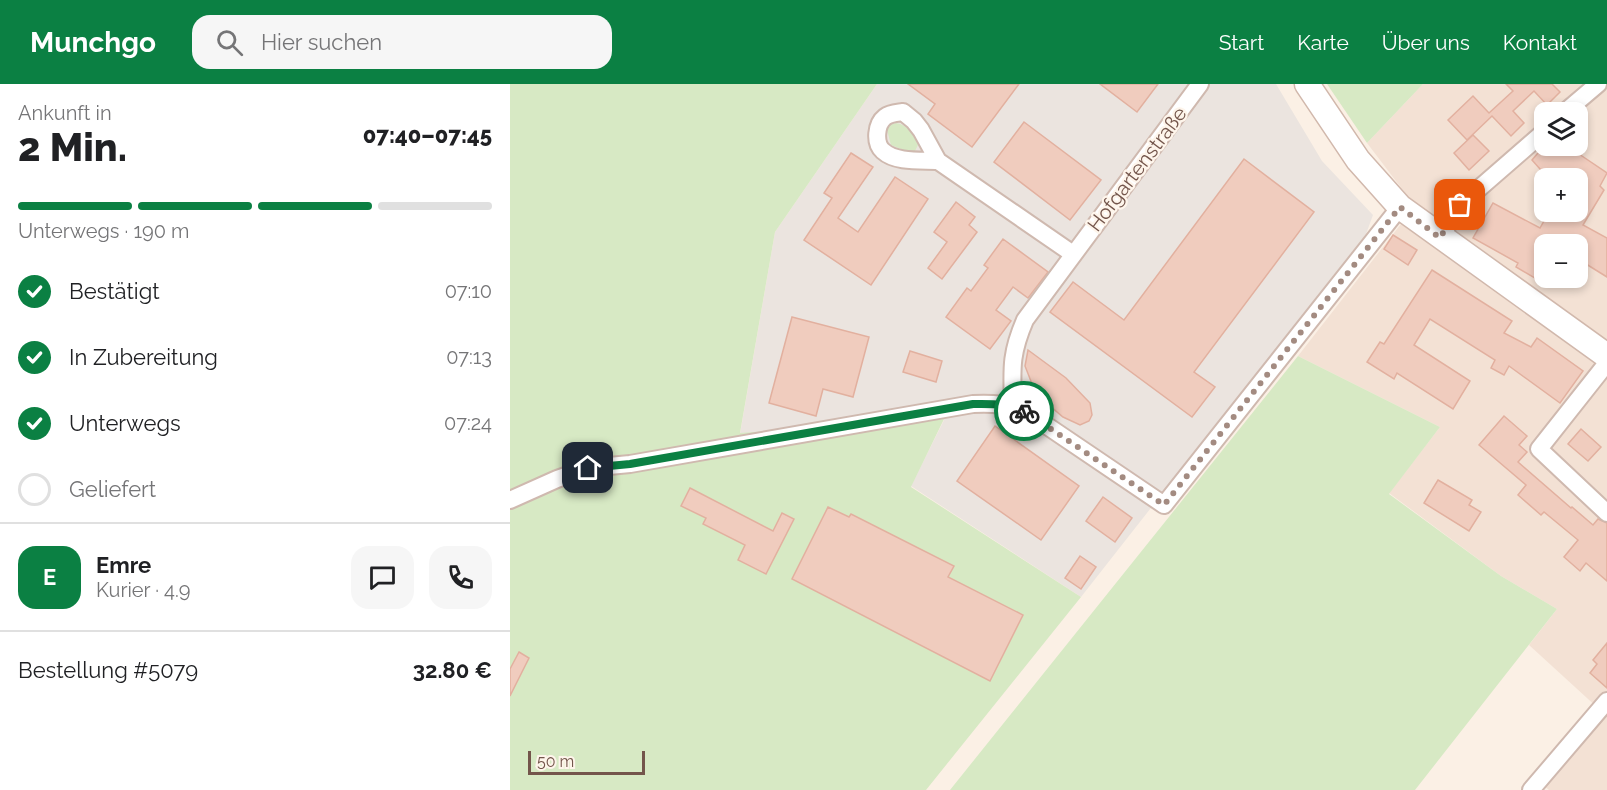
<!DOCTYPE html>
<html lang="de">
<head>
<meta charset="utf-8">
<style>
  body { margin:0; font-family:Raleway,sans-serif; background:#f6f6f6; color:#202124; height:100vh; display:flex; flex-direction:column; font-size:22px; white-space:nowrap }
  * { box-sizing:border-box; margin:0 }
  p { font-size:20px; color:#757577 }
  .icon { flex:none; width:33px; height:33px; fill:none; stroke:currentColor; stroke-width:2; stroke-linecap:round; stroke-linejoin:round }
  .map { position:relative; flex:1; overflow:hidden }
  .drawer { display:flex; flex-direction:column; background:#fff; width:510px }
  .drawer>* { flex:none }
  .controls { position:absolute; left:1024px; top:18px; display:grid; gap:12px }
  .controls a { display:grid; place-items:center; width:54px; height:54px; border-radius:12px; background:#fff; box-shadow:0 3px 9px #0003; font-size:30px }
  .scale { position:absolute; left:18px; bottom:15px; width:117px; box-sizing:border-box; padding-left:6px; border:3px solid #73554b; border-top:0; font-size:16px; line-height:21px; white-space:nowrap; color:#73554b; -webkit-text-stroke:4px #fef5eb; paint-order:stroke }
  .pin { position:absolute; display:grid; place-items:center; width:51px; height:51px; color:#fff; margin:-26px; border-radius:12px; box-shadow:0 3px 9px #0006 }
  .courier { position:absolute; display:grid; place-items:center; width:60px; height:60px; margin:-30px; border:4px solid #0b8043; border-radius:50%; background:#fff; color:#222; box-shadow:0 2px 8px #0007 }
  .overview em { font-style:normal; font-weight:800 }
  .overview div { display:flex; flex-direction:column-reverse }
  .overview { display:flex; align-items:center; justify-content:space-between; height:102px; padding:0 18px }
  h1 { font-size:39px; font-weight:800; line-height:45px }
  .bar { display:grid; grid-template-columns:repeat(4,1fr); gap:9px 6px; align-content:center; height:72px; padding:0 18px }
  .bar i { height:8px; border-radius:4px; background:#e0e0e0 }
  .bar .selected { background:#0b8043 }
  .bar p { grid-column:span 4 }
  .line { display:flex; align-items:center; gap:15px; padding:0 18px; border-top:2px solid #e0e0e0 }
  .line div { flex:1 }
  .round { display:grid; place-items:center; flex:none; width:63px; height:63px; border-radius:18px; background:#f6f6f6 }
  ol { padding:0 18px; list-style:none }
  li { display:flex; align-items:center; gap:18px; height:66px }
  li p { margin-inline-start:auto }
  li .icon { padding:6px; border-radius:50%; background:#0b8043; color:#fff; stroke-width:4 }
  li:last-child { color:#757577 }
  li i { width:33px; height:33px; border:3px solid #e0e0e0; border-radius:50% }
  header { display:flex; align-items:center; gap:36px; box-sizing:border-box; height:84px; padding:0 30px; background:#0b8043; color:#fff }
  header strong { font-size:28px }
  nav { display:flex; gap:33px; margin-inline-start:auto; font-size:21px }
  .search { width:420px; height:54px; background:#f6f6f6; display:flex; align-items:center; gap:15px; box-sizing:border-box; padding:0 21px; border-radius:18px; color:#757577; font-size:22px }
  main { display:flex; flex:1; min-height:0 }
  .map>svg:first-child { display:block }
  .residential { fill:#f3e1d4; fill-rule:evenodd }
  .industrial { fill:#ebe4df }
  .green { fill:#d7e9c4 }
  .building { fill:#f0ccbe; stroke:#e2b09f; stroke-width:1.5 }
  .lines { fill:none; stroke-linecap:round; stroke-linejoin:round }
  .street-casing { stroke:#cfb9af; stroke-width:20 }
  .secondary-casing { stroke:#d1b8ac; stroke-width:27 }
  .street { stroke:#fff; stroke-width:16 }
  .secondary { stroke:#fff; stroke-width:24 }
  .done { stroke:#a38b81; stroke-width:6; stroke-dasharray:0 10.8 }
  .route { stroke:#0b8043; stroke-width:8 }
  .labels { text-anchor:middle; stroke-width:4.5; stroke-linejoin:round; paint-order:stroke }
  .street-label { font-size:20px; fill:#73554b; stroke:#fef5eb }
</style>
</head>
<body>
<header>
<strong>Munchgo</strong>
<div class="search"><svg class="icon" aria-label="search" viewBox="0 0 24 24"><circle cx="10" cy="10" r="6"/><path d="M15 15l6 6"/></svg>Hier suchen</div>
<nav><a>Start</a><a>Karte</a><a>Über uns</a><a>Kontakt</a></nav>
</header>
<main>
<section class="drawer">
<div class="overview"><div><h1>2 Min.</h1><p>Ankunft in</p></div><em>07:40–07:45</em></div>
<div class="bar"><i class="selected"></i><i class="selected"></i><i class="selected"></i><i></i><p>Unterwegs · 190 m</p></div>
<ol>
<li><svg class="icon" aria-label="check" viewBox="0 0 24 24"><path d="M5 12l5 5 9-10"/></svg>Bestätigt<p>07:10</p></li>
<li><svg class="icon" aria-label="check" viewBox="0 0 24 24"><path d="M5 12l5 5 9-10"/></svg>In Zubereitung<p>07:13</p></li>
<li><svg class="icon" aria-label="check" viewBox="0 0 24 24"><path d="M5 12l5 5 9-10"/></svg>Unterwegs<p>07:24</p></li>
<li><i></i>Geliefert</li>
</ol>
<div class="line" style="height:108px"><b class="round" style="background:#0b8043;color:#fff">E</b><div><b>Emre</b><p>Kurier · 4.9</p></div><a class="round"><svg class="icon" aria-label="chat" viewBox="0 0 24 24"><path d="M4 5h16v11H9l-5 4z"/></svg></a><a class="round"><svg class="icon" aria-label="phone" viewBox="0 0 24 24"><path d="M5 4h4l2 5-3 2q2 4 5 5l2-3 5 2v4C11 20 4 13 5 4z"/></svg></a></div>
<div class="line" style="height:78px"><div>Bestellung #5079</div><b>32.80 €</b></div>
</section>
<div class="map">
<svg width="1097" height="706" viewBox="0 0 1097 706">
  <rect width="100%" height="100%" fill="#fbf0e5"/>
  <path class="residential" d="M913 0H1075L1078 3 1081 0H1097V706H1039L1028 697 1089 625 1019 561 1047 525 991 492 879 409 930 343 788 272 905 122 857 59ZM1035 28H1068V62H1035ZM1035 94H1068V128H1035ZM1035 160H1068V194H1035Z"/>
  <polygon class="industrial" points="367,0 766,0 812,77 863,131 856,150 571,513 401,402 434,336 230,350 265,148"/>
  <g class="green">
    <polygon points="0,0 367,0 265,148 230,349 434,335 401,403 571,513 416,706 0,706"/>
    <polygon points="817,0 913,0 857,59"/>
    <path d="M386 39C398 41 403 50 408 61L405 67H396L381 61 377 46 380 41Z"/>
    <polygon points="788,272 930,343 879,410 991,492 1047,525 905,706 440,706"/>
  </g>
  <g class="building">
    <polygon points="398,0 509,0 462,63 418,30 425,20"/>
    <polygon points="590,0 648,0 627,28"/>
    <polygon points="996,0 1042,0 1050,8 1037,21 1024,7 1003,27 1014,39 1001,52 982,32 957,56 938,36 963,12 979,29 1003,7"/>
    <polygon points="514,38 591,96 560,136 484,78"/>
    <polygon points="963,51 979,67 959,86 944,69"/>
    <polygon points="1034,62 1061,62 1069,70 1097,89 1090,102 1094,106 1073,141 1097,154 1097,193 1068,175 1068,160 1035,160 1035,200 1006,183 1008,179 963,154 983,119 1030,144 1039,128 1068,128 1068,94 1038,94 1022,76"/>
    <polygon points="341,69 363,83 328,134 348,148 385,93 418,115 361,201 294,156 322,114 314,109"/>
    <polygon points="734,75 804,128 684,288 705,303 682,333 540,228 563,198 614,236"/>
    <polygon points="446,118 465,133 459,141 467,148 432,195 418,184 437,158 424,148"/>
    <polygon points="883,151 907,166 898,181 874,165"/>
    <polygon points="493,155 538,188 518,214 503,203 486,226 501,237 480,265 436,233 457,204 461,207 478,184 474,181"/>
    <polygon points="922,186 1002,237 994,249 1021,263 1027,254 1073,287 1050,319 999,282 994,291 981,284 985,276 920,235 904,261 960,297 943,325 887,289 884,295 857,278 870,258 874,260"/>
    <polygon points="282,233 359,253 343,313 313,305 306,332 259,319"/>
    <polygon points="518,266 556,294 580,319 582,331 579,337 570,341 553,333 526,310 515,282"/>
    <polygon points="400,267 432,277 426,298 393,288"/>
    <polygon points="994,332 1017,352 1009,361 1017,368 1008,378 1061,424 1062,423 1083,441 1088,435 1097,439 1097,497 1076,479 1070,487 1054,473 1068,456 1034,428 1031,431 1008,411 1016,401 969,361"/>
    <polygon points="485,342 569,402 531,456 447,397"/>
    <polygon points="1071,345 1091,363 1078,377 1058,360"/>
    <polygon points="928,396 962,416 959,421 971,428 959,447 914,419"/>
    <polygon points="180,404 263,447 272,429 284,435 256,490 228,476 235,461 193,440 196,434 171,422"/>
    <polygon points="593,413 622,434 605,458 576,437"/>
    <polygon points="318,423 339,433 341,430 444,482 438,493 513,531 480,597 282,495"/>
    <polygon points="570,472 586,483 571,505 555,494"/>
    <polygon points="1097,559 1097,604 1080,589 1087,580 1083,576"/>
    <polygon points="9,568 19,574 0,612 0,585"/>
  </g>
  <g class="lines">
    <defs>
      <g id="street">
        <polyline points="1055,28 1088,0"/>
        <path d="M428 77C412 76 386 79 373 67 364 59 366 40 375 33 380 29 386 29 393 28L404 37 411 46 428 77 563 170"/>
        <polyline points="930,154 950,121 1035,47"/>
        <polyline points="1097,279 1029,365 1097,429"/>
        <path d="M503 322C502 285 500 271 515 236L690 0"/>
        <path d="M0 416 47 395 78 384 120 380 463 320C483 319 499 320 518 329L654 421 890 123"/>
        <polyline points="1021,706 1097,617"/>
      </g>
      <polyline id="secondary" points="797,0 848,76 890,123 1097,272"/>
    </defs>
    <use href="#street" class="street-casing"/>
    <use href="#secondary" class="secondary-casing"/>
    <use href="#street" class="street"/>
    <use href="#secondary" class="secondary"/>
  </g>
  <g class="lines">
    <polyline class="done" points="514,327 654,421 890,123 930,154 950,121"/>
    <path class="route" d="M78 384 120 380 463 320C481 320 497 319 514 327"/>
  </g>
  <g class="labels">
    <g class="street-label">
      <text transform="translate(627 85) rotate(-53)" y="7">Hofgartenstraße</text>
    </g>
  </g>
</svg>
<div class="controls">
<a><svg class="icon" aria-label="layers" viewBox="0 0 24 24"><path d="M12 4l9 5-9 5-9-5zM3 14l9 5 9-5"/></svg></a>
<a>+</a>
<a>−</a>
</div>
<div class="scale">50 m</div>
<div class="pin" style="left:950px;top:121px;background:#ea580c"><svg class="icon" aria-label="bag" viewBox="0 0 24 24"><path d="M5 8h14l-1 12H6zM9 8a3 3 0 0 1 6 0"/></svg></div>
<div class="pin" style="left:78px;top:384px;background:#1f2937"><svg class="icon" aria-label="home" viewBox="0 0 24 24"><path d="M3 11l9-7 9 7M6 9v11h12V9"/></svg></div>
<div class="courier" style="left:514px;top:327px"><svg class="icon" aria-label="bike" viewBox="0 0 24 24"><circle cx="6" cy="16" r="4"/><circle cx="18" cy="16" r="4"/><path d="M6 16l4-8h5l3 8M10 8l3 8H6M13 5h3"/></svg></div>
</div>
</main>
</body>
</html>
